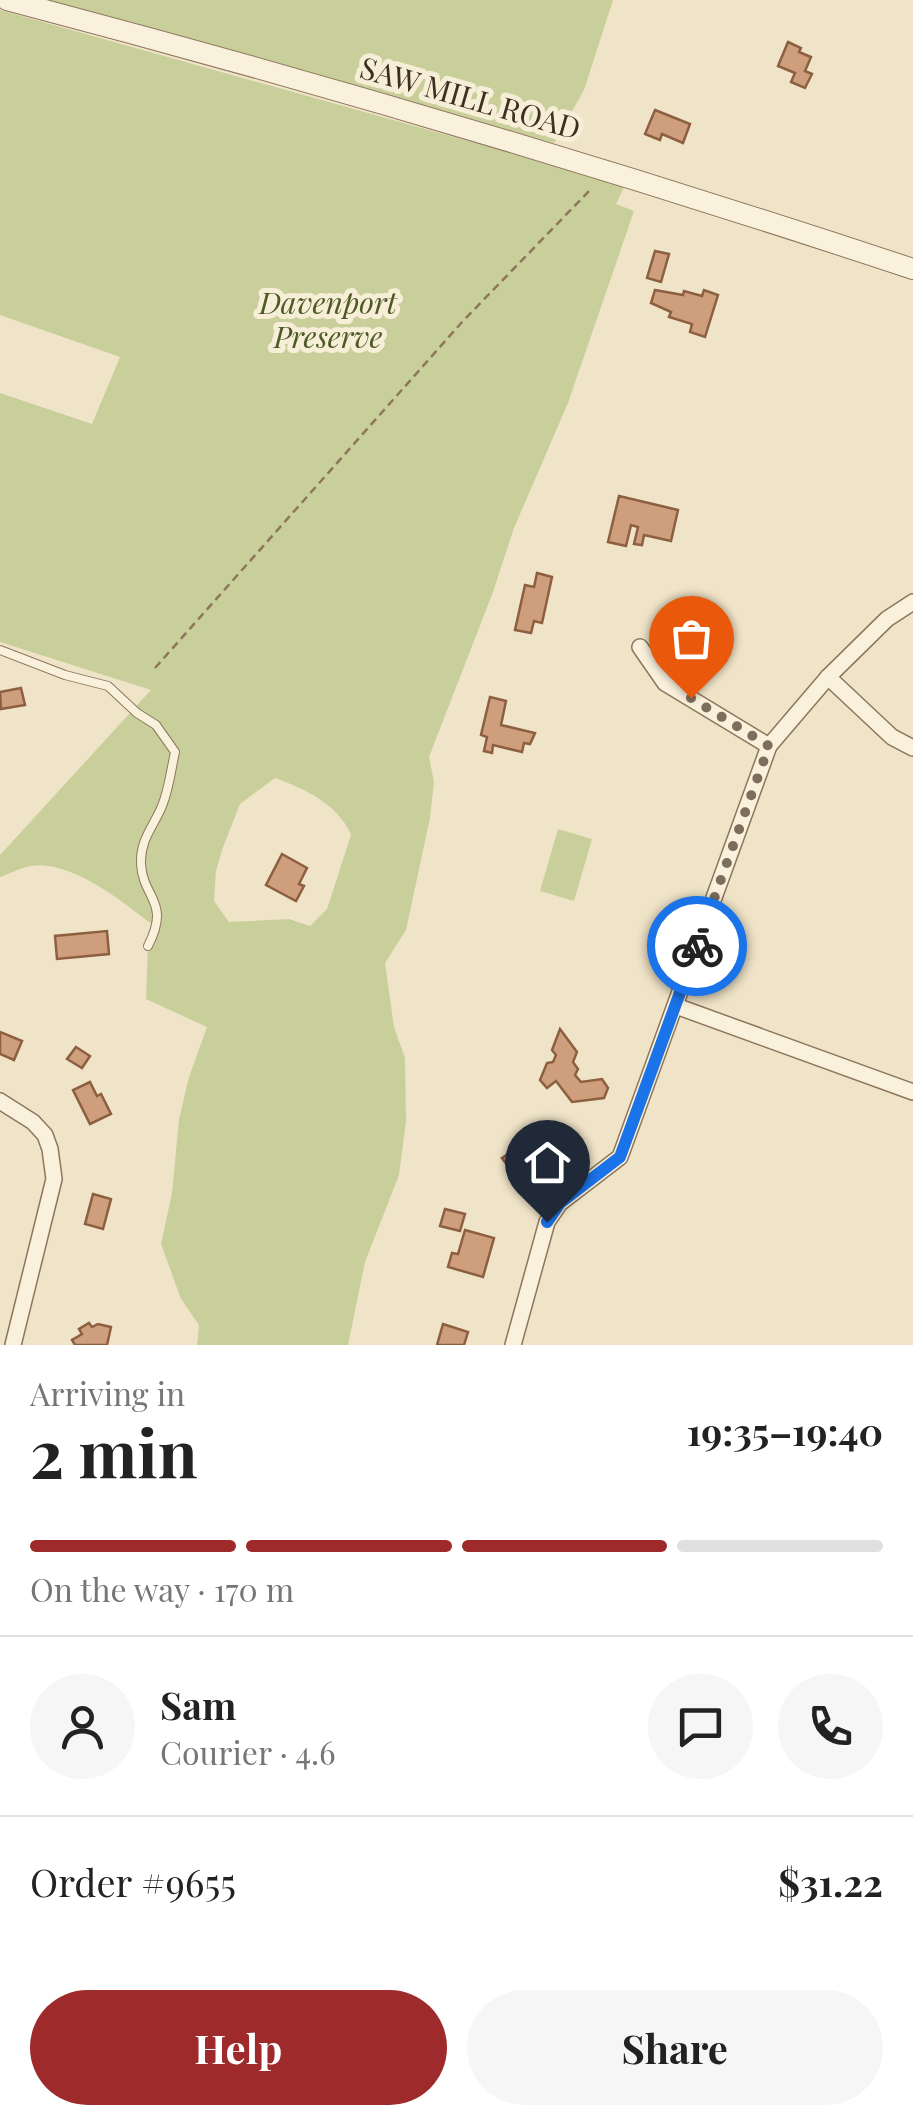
<!DOCTYPE html>
<html lang="en">
<head>
<meta charset="utf-8">
<style>
  body { margin:0; font-family:"Playfair Display",serif; background:#f6f6f6; color:#222; height:100vh; display:flex; flex-direction:column; font-size:38px; white-space:nowrap }
  * { box-sizing:border-box; margin:0 }
  p { font-size:32px; color:#767676 }
  .icon { flex:none; width:55px; height:55px; fill:none; stroke:currentColor; stroke-width:2; stroke-linecap:round; stroke-linejoin:round }
  .map { position:relative; height:1345px; overflow:hidden }
  .drawer { display:flex; flex-direction:column; background:#fff; flex:1 }
  .drawer>* { flex:none }
  .pin { position:absolute; display:grid; place-items:center; width:85px; height:85px; color:#fff; margin:-102px -42px; border-radius:50% 50% 50% 0; rotate:-45deg; box-shadow:0 0 10px #0007 }
  .pin .icon { rotate:45deg }
  .courier { position:absolute; display:grid; place-items:center; width:100px; height:100px; margin:-50px; border:8px solid #1a73e8; border-radius:50%; background:#fff; color:#222; box-shadow:0 2px 12px #0007 }
  .overview em { font-style:normal; font-weight:700 }
  .overview div { display:flex; flex-direction:column-reverse }
  .overview { display:flex; align-items:center; justify-content:space-between; height:170px; padding:0 30px }
  h1 { font-size:65px; font-weight:700; line-height:75px }
  .bar { display:grid; grid-template-columns:repeat(4,1fr); gap:15px 10px; align-content:center; height:120px; padding:0 30px }
  .bar i { height:12px; border-radius:8px; background:#e0e0e0 }
  .bar .active { background:#9e2a2b }
  .bar p { grid-column:span 4 }
  .line { display:flex; align-items:center; gap:25px; padding:0 30px; border-top:2px solid #e0e0e0 }
  .line div { flex:1 }
  .round { display:grid; place-items:center; flex:none; width:105px; height:105px; border-radius:52px; background:#f6f6f6 }
  .primary-button { display:flex; gap:20px; margin-top:auto; padding:20px 30px }
  .primary-button a { flex:1; height:115px; border-radius:60px; background:#9e2a2b; color:#fff; font-size:40px; font-weight:700; line-height:115px; text-align:center }
  .primary-button a+a { background:#f6f6f6; color:#222 }
  .map>svg:first-child { display:block }
  .green { fill:#c9cf9b; fill-rule:evenodd }
  .building { fill:#cf9f7d; stroke:#8d5f41; stroke-width:2.5 }
  .lines { fill:none; stroke-linecap:round; stroke-linejoin:round }
  .service-casing { stroke:#8d765c; stroke-width:10 }
  .minor-casing { stroke:#8d765c; stroke-width:18 }
  .tertiary-casing { stroke:#8d765c; stroke-width:22 }
  .path { stroke:#8d765c; stroke-width:2.5; stroke-dasharray:8 5; stroke-linecap:butt }
  .service { stroke:#faf1dc; stroke-width:8 }
  .minor { stroke:#faf1dc; stroke-width:15 }
  .tertiary { stroke:#faf1dc; stroke-width:20 }
  .done { stroke:#7c6e5b; stroke-width:10; stroke-dasharray:0 18 }
  .route { stroke:#1a73e8; stroke-width:12 }
  .labels { text-anchor:middle; stroke-width:10; stroke-linejoin:round; paint-order:stroke }
  .street-label { font-size:30px; fill:#3d2e20; stroke:#f7eed8 }
  .park-label { font-size:30px; font-style:italic; fill:#4d5a26; stroke:#f7eed8 }
</style>
</head>
<body>
<div class="map">
<svg width="913" height="1345" viewBox="0 0 913 1345">
  <rect width="100%" height="100%" fill="#f0e4c8"/>
  <g class="green">
    <polygon points="41,0 613,0 584,90 554,143"/>
    <path d="M0 10 625 185 616 204 634 211 568 403 514 528 493 592 429 757 434 782 430 818 406 930 385 963 394 1027 405 1058 406 1121 399 1175 365 1262 348 1345H197L199 1325 181 1299 161 1244 172 1193 179 1119 189 1077 207 1027 146 999 148 946 157 928C125 904 72 859 30 866 20 868 9 874 0 877V855L151 690 0 642V393L92 424 120 357 0 315ZM275 778C305 789 338 804 351 835L327 909 310 926 289 919 229 922 214 901 216 871 222 850 240 804Z"/>
    <polygon points="558,829 592,839 574,901 540,891"/>
  </g>
  <g class="building">
    <polygon points="788,42 801,48 799,52 811,57 805,71 812,74 805,88 791,82 795,73 778,66"/>
    <polygon points="655,110 690,124 683,143 662,134 660,140 645,134"/>
    <polygon points="655,251 669,254 661,282 647,278"/>
    <polygon points="655,290 683,295 684,291 702,296 704,290 718,295 705,337 690,332 692,324 669,317 671,312 651,303"/>
    <polygon points="619,496 678,510 671,541 644,535 642,545 634,544 638,527 631,525 626,546 608,542"/>
    <polygon points="537,573 552,577 542,623 534,621 531,633 515,630 525,585 534,587"/>
    <polygon points="21,688 25,705 1,709 0,692"/>
    <polygon points="490,697 506,701 501,725 535,733 530,744 524,743 522,752 493,745 492,753 484,751 487,737 481,735"/>
    <polygon points="282,854 307,868 299,884 304,886 296,901 266,885"/>
    <polygon points="107,931 109,954 57,959 55,936"/>
    <polygon points="560,1029 577,1052 573,1062 578,1069 575,1075 581,1082 602,1079 608,1088 604,1098 572,1102 556,1081 547,1088 540,1080 547,1063 553,1062 556,1055 552,1050"/>
    <polygon points="0,1032 22,1041 14,1060 0,1054"/>
    <polygon points="76,1047 90,1056 82,1068 67,1059"/>
    <polygon points="90,1082 97,1096 101,1094 111,1114 90,1124 73,1090"/>
    <polygon points="534,1136 547,1154 516,1177 502,1158"/>
    <polygon points="93,1194 111,1199 103,1229 85,1224"/>
    <polygon points="445,1209 465,1214 460,1231 440,1226"/>
    <polygon points="465,1230 494,1238 483,1277 448,1267 452,1253 458,1254"/>
    <polygon points="89,1323 92,1327 98,1324 111,1327 107,1345 75,1345 72,1340 82,1334 79,1329"/>
    <polygon points="443,1324 468,1332 464,1345 437,1345"/>
  </g>
  <g class="lines">
    <defs>
      <path id="service" d="M0 650 65 675 108 686 137 713 156 725 175 752C171 770 169 789 162 806 154 826 140 839 141 864 143 899 171 901 148 946"/>
      <g id="minor">
        <polyline points="640,647 665,683 769,746"/>
        <polyline points="828,677 892,737 913,748"/>
        <polyline points="676,1006 913,1092"/>
        <polyline points="0,1101 33,1122 45,1135 50,1149 54,1179 13,1345"/>
        <polyline points="513,1345 547,1222 560,1203 620,1157 769,746 828,677 887,619 913,602"/>
      </g>
      <path id="tertiary" d="M7 0C312 80 614 170 913 269"/>
    </defs>
    <use href="#service" class="service-casing"/>
    <use href="#minor" class="minor-casing"/>
    <use href="#tertiary" class="tertiary-casing"/>
    <polyline class="path" points="155,668 463,321 590,190"/>
    <use href="#service" class="service"/>
    <use href="#minor" class="minor"/>
    <use href="#tertiary" class="tertiary"/>
  </g>
  <g class="lines">
    <polyline class="done" points="691,698 769,746 697,946"/>
    <polyline class="route" points="547,1222 560,1203 620,1157 697,946"/>
  </g>
  <g class="labels">
    <g class="street-label">
      <text transform="translate(470 99) rotate(16)" y="10">SAW MILL ROAD</text>
    </g>
    <g class="park-label">
      <text x="328" y="314">Davenport<tspan x="328" dy="34">Preserve</tspan></text>
    </g>
  </g>
</svg>
<div class="pin" style="left:691px;top:698px;background:#ea580c"><svg class="icon" aria-label="bag" viewBox="0 0 24 24"><path d="M5 8h14l-1 12H6zM9 8a3 3 0 0 1 6 0"/></svg></div>
<div class="pin" style="left:547px;top:1222px;background:#1f2937"><svg class="icon" aria-label="home" viewBox="0 0 24 24"><path d="M3 11l9-7 9 7M6 9v11h12V9"/></svg></div>
<div class="courier" style="left:697px;top:946px"><svg class="icon" aria-label="bike" viewBox="0 0 24 24"><circle cx="6" cy="16" r="4"/><circle cx="18" cy="16" r="4"/><path d="M6 16l4-8h5l3 8M10 8l3 8H6M13 5h3"/></svg></div>
</div>
<section class="drawer">
<div class="overview"><div><h1>2 min</h1><p>Arriving in</p></div><em>19:35–19:40</em></div>
<div class="bar"><i class="active"></i><i class="active"></i><i class="active"></i><i></i><p>On the way · 170 m</p></div>
<div class="line" style="height:180px"><a class="round"><svg class="icon" aria-label="person" viewBox="0 0 24 24"><circle cx="12" cy="8" r="4"/><path d="M4 21q1-7 8-7t8 7"/></svg></a><div><b>Sam</b><p>Courier · 4.6</p></div><a class="round"><svg class="icon" aria-label="chat" viewBox="0 0 24 24"><path d="M4 5h16v11H9l-5 4z"/></svg></a><a class="round"><svg class="icon" aria-label="phone" viewBox="0 0 24 24"><path d="M5 4h4l2 5-3 2q2 4 5 5l2-3 5 2v4C11 20 4 13 5 4z"/></svg></a></div>
<div class="line" style="height:130px"><div>Order #9655</div><b>$31.22</b></div>
<div class="primary-button"><a>Help</a><a>Share</a></div>
</section>
</body>
</html>
